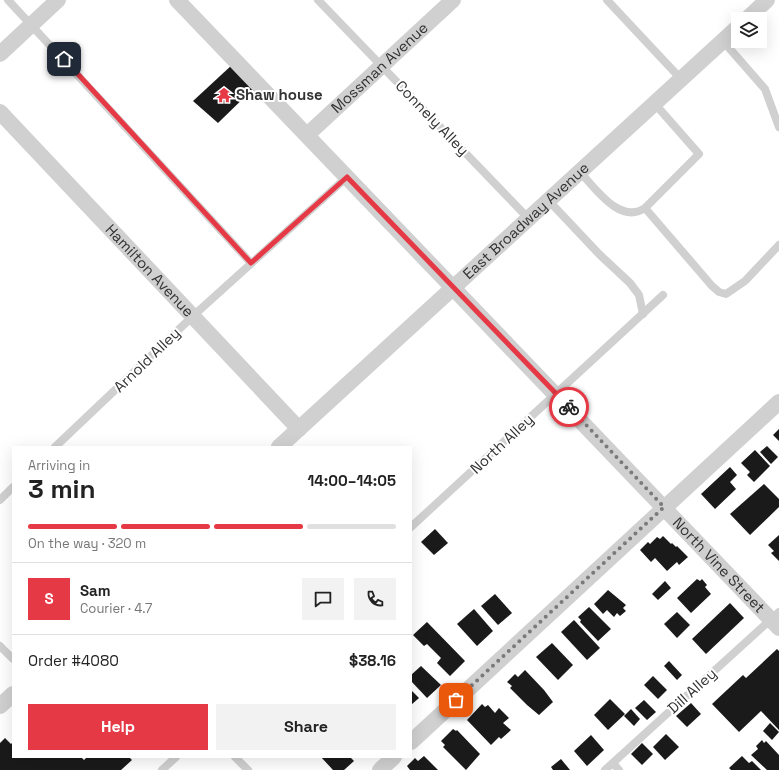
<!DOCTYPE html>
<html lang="en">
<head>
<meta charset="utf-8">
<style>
  body { margin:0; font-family:"Space Grotesk",sans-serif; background:#f2f2f2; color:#222; height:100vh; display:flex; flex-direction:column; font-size:15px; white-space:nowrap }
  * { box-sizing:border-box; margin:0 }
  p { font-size:13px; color:#767676 }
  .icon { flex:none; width:22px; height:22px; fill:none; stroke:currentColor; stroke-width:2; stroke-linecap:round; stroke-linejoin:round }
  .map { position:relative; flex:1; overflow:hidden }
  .sheet { position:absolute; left:12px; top:446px; width:400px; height:312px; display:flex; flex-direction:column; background:#fff; border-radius:0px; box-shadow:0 4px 16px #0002 }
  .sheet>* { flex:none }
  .tools { position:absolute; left:731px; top:12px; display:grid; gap:8px }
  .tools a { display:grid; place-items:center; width:36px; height:36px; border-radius:0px; background:#fff; box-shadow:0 4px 16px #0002; font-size:20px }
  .pin { position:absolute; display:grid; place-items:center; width:34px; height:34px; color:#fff; margin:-17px; border-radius:8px; box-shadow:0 2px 6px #0006 }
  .courier { position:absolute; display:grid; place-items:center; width:40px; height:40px; margin:-20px; border:3px solid #e63946; border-radius:50%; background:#fff; color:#222; box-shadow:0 1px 5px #0007 }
  .headline em { font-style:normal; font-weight:700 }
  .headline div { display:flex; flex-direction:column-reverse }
  .headline { display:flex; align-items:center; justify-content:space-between; height:68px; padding:0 16px }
  h1 { font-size:26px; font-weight:700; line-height:30px }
  .bar { display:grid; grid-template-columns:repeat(4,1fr); gap:6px 4px; align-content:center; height:48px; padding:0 16px }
  .bar i { height:5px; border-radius:3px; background:#e0e0e0 }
  .bar .current { background:#e63946 }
  .bar p { grid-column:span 4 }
  .line { display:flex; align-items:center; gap:10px; padding:0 16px; border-top:1px solid #e0e0e0 }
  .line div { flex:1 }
  .round { display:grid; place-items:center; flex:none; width:42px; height:42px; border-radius:0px; background:#f2f2f2 }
  .action { display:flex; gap:8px; margin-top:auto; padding:8px 16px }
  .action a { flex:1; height:46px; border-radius:0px; background:#e63946; color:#fff; font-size:16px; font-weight:700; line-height:46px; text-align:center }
  .action a+a { background:#f2f2f2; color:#222 }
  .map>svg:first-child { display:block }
  .building { fill:#1a1a1a }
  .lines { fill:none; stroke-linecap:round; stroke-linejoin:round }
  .service { stroke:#d0d0d0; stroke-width:8 }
  .minor { stroke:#d0d0d0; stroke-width:16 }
  .done { stroke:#7a7a7a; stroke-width:4; stroke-dasharray:0 7.2 }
  .route { stroke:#e63946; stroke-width:5 }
  .labels { text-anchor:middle; stroke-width:4; stroke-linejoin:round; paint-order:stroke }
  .street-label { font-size:15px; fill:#333; stroke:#fff }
  .poi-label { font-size:15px; font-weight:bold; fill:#333; stroke:#fff; text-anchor:start }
</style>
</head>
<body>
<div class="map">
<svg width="779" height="770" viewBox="0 0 779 770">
  <rect width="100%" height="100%" fill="#fff"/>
  <g class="building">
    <polygon points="233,64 254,88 218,123 193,101"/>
    <polygon points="779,429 779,441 773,435"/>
    <polygon points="767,446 778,457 771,464 760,452"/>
    <polygon points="755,450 770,466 754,482 747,475 750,472 741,463"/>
    <polygon points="730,467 737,475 730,482 736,489 715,509 701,494"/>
    <polygon points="764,484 779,499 779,507 750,535 730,514"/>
    <polygon points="435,529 448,543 434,555 421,542"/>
    <polygon points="779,535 779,561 771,553 774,551 768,545"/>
    <polygon points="663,536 671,544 672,543 676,547 677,546 688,557 679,565 677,562 667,571 655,558 651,562 640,550 648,542 650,544 657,537 660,539"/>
    <polygon points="697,579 700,581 702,579 707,585 705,587 711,594 691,613 677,598"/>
    <polygon points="665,581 671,588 658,600 652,594"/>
    <polygon points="608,590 626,605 623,608 626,611 620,616 617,613 614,617 607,610 603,614 594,604"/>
    <polygon points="495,594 512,613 498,625 481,606"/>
    <polygon points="730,603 744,618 706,654 692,639"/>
    <polygon points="589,607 611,629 598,641 580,622 581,620 578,617"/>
    <polygon points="474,609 493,631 477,646 457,624"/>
    <polygon points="677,612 690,625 677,638 664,624"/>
    <polygon points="574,620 600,648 587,660 561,632"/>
    <polygon points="427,622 465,661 450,676 437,663 441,658 427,644 424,646 413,635"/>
    <polygon points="552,643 573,665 558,680 536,657"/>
    <polygon points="777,649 779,651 779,730 761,711 739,732 712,704 743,675 746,678"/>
    <polygon points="669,661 682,675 677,680 664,666"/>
    <polygon points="421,666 441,685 427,698 411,681 411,675"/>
    <polygon points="525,670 544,690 553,702 539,715 527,705 510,688 512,686 507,682 515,674 518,677"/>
    <polygon points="653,676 667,690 658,699 644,685"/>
    <polygon points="411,690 419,698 411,705"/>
    <polygon points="610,699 625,714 608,730 594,715"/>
    <polygon points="644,700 656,712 647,720 635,708"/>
    <polygon points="691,703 701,714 687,727 676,716"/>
    <polygon points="482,704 485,707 488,705 495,713 499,708 509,718 503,723 511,730 501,739 499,737 491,745 467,720"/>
    <polygon points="631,709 640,719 634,726 624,716"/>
    <polygon points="770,723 779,732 772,740 763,731"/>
    <polygon points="453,729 456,731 457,730 480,754 466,770 443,747 445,745 441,741"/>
    <polygon points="666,734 679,747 665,760 653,747"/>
    <polygon points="591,735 604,750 587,766 574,751"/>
    <polygon points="5,738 11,744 13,742 13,757 81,757 84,760 87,757 129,757 132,760 121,770 0,770 0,743"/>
    <polygon points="762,740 764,743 766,741 779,755 779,770 767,770 751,755 758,749 756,746"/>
    <polygon points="642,743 653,754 642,765 631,754"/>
    <polygon points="424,756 438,770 410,770 407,766 415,758 418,761"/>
    <polygon points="742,756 749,763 752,761 761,770 731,770 729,768"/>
    <polygon points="321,757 350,757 354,761 344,770 333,770"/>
    <polygon points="561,759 570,770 553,770 551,767"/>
  </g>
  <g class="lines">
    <g class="service">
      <polyline points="8,0 251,263"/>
      <polyline points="318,0 529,219"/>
      <polyline points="607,0 681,79"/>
      <polyline points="723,41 765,89 779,127"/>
      <path d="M580 172C595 188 620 225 645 208L699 154 655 104"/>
      <polyline points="549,201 599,254 630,283 639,295 643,314"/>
      <polyline points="645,208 712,286 719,292 726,294 745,281 779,245"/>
      <polyline points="55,447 193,316 347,177"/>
      <polyline points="0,500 13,487"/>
      <polyline points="411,527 663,295"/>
      <polyline points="0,646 13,659"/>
      <polyline points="235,757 248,770"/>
      <polyline points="613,763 619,770"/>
      <polyline points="162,770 176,757"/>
      <polyline points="605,770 779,612"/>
    </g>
    <g class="minor">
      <path id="s1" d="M177 0 779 628"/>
      <polyline points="747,19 767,0"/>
      <polyline points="0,54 58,0"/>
      <path id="s2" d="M0 112 299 429"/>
      <path id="s3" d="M307 135 453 0"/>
      <path id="s4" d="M279 447 738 27"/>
      <polyline points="0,706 13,694"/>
      <polyline points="411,742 779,402"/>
      <polyline points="380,770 394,757"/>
    </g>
  </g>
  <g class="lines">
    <polyline class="done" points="456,700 664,507 569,407"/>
    <polyline class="route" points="64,59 251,263 347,177 569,407"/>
  </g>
  <defs>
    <symbol id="temple-bare" viewBox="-9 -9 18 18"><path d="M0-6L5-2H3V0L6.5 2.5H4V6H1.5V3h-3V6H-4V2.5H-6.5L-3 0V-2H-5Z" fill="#e63946" stroke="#fff" stroke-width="2.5" paint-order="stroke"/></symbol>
  </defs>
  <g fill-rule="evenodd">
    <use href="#temple-bare" x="213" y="84" width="22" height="22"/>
  </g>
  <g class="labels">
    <g class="street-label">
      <text dy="5" stroke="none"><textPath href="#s3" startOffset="99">Mossman Avenue</textPath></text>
      <text transform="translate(432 118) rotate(46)" y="5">Connely Alley</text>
      <text dy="5" stroke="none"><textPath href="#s4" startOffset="335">East Broadway Avenue</textPath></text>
      <text dy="5" stroke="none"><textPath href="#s2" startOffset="218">Hamilton Avenue</textPath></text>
      <text transform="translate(147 360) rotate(-44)" y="5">Arnold Alley</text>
      <text transform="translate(502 444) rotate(-43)" y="5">North Alley</text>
      <text dy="5" stroke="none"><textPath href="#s1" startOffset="783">North Vine Street</textPath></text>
      <text transform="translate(692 691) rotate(-42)" y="5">Dill Alley</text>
    </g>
    <g class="poi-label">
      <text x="236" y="100">Shaw house</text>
    </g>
  </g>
</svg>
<div class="tools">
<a><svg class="icon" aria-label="layers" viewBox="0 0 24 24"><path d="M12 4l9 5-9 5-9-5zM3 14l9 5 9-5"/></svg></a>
</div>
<div class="pin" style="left:456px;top:700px;background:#ea580c"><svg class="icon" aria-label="bag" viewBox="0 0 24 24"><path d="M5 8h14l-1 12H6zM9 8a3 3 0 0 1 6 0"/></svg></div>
<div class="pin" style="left:64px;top:59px;background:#1f2937"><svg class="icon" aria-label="home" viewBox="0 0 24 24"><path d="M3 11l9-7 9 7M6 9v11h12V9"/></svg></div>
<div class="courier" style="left:569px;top:407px"><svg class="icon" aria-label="bike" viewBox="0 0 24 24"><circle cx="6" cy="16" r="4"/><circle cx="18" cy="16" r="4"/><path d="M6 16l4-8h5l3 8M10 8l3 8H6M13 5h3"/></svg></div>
<section class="sheet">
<div class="headline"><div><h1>3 min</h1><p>Arriving in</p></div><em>14:00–14:05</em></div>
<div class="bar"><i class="current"></i><i class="current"></i><i class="current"></i><i></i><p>On the way · 320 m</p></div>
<div class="line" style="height:72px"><b class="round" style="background:#e63946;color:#fff">S</b><div><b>Sam</b><p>Courier · 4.7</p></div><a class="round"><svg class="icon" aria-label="chat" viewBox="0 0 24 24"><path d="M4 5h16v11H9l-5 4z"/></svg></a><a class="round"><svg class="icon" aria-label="phone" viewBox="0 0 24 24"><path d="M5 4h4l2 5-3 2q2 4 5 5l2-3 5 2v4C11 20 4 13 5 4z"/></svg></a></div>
<div class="line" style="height:52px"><div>Order #4080</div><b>$38.16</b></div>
<div class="action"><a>Help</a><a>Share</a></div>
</section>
</div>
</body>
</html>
